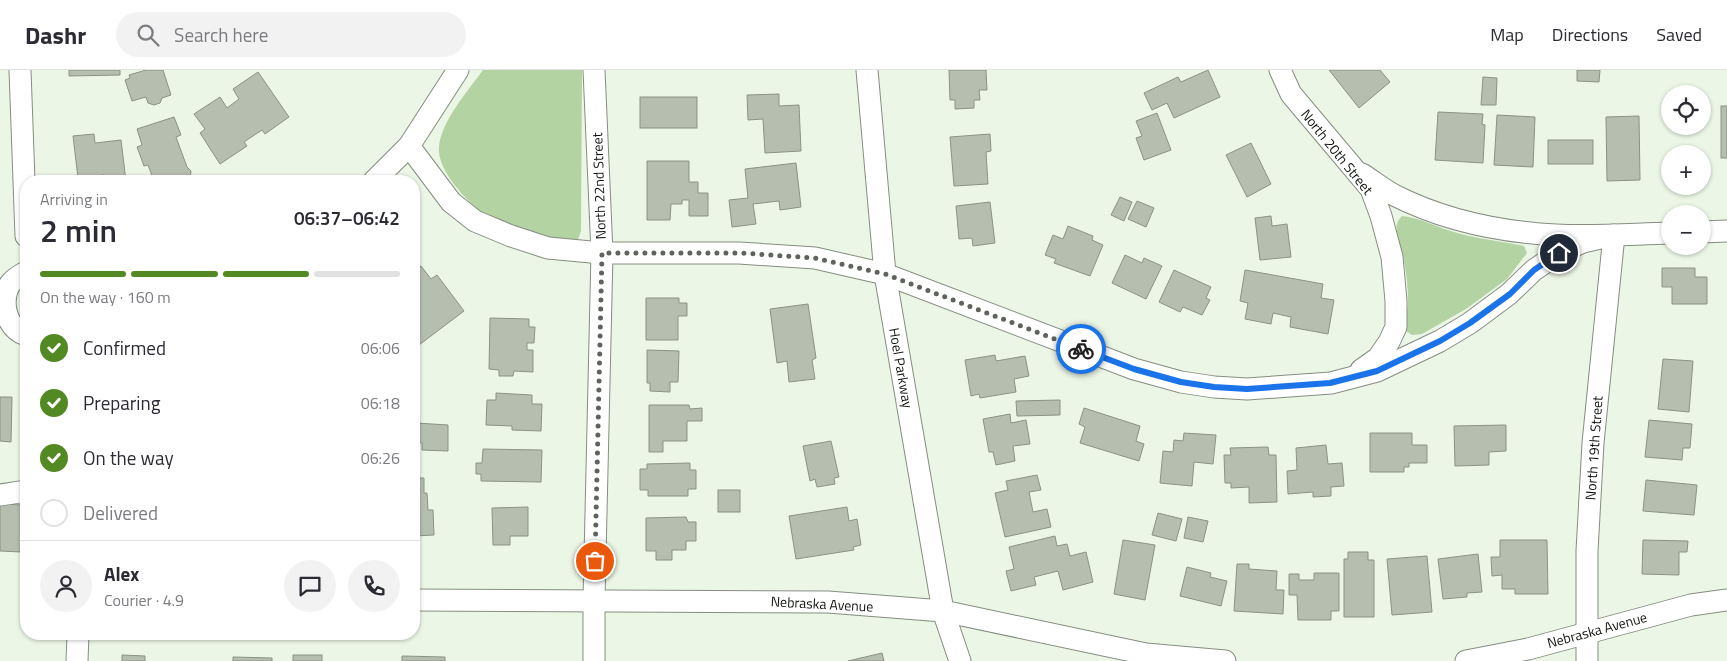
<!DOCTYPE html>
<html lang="en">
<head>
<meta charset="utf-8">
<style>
  body { margin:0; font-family:"Titillium Web",sans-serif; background:#f2f2f3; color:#2b2b33; height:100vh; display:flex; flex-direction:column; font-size:19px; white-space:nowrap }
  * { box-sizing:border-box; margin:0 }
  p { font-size:16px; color:#7c7c81 }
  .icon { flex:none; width:28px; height:28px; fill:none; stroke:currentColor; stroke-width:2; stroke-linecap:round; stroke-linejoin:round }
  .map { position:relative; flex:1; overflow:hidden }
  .sheet { position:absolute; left:20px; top:105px; width:400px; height:465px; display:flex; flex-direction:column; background:#fff; border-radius:20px; box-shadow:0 1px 4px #0004 }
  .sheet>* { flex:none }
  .fabs { position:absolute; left:1661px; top:15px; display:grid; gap:10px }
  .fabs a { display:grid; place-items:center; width:50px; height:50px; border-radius:50%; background:#fff; box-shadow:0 1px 4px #0004; font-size:25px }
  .pin { position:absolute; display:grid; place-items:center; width:42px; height:42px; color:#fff; margin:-21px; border:2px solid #fff; border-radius:50%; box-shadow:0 1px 5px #0007 }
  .courier { position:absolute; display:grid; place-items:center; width:50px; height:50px; margin:-25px; border:4px solid #1a73e8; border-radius:50%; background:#fff; color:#222; box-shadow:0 1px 6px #0007 }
  .overview em { font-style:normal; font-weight:600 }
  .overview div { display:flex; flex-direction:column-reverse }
  .overview { display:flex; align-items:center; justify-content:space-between; height:85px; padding:0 20px }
  h1 { font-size:32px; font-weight:600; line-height:38px }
  .bar { display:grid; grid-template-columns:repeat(4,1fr); gap:8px 5px; align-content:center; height:60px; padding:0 20px }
  .bar i { height:6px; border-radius:4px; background:#e1e1e2 }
  .bar .on { background:#528923 }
  .bar p { grid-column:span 4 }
  .line { display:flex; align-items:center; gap:12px; padding:0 20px; border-top:1px solid #e1e1e2 }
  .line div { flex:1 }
  .round { display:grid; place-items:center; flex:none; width:52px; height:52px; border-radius:26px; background:#f2f2f3 }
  ol { padding:0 20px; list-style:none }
  li { display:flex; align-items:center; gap:15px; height:55px }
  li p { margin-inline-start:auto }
  li .icon { padding:5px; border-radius:50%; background:#528923; color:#fff; stroke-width:4 }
  li:last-child { color:#7c7c81 }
  li i { width:28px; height:28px; border:2px solid #e1e1e2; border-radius:50% }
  header { display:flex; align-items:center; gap:30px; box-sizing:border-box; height:70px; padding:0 25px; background:#fff; border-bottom:1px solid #e1e1e2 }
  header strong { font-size:24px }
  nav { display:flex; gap:28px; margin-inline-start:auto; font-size:18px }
  .search { width:350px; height:45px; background:#f2f2f3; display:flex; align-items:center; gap:12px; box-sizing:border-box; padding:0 18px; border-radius:28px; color:#7c7c81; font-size:19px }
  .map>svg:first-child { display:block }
  .green { fill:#b4d3a2 }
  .building { fill:#b5beaf; stroke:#8a9384 }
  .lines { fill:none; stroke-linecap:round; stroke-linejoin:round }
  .minor-casing { stroke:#858e80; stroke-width:23 }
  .minor { stroke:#fff; stroke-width:21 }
  .done { stroke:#5e645b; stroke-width:5; stroke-dasharray:0 9 }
  .route { stroke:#1a73e8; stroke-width:6 }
  .labels { text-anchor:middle; stroke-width:5; stroke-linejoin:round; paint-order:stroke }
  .street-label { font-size:14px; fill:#121610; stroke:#fff }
</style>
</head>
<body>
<header>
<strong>Dashr</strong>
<div class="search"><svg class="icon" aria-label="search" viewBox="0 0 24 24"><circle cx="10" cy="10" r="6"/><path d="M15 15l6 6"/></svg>Search here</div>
<nav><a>Map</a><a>Directions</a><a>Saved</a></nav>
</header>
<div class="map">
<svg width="1727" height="591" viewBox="0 0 1727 591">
  <rect width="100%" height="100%" fill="#ebf6e6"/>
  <g class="green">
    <path d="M483 0H582L581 161 578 170C570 171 559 173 551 171 542 169 494 151 487 146 468 133 436 100 439 76 442 50 468 21 483 0Z"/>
    <path d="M1402 146C1420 148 1437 157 1454 162 1477 169 1501 171 1524 176L1527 183 1507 209 1466 239 1422 264 1412 265 1406 261C1405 250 1408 240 1408 230 1408 215 1406 201 1403 186 1401 173 1390 157 1402 146Z"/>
  </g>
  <g class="building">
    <polygon points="69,0 120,0 120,5 69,6"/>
    <polygon points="146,0 163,0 171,25 162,28 160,33 154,35 148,33 146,27 132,31 125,10 130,8 129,5"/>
    <polygon points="949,0 986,0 987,20 979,20 980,30 974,30 974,38 955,39 955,30 950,30"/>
    <polygon points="1208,0 1220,27 1174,48 1167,33 1152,40 1144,23 1178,7 1181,12"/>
    <polygon points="1329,0 1380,0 1390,12 1359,38"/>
    <polygon points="1577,0 1600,0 1599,12 1577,11"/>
    <polygon points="258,2 289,47 265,64 262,60 244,72 247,76 220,94 200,63 205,59 194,44 220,27 227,38 239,29 233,19"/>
    <polygon points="1483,7 1497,8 1496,35 1481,35"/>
    <polygon points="779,24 779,36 799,35 801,81 765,83 763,49 748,50 747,25"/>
    <rect x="640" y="27" width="57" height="31"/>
    <rect x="1721" y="36" width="6" height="52"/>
    <polygon points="1438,42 1483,44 1482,54 1485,55 1483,93 1435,90"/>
    <polygon points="1157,43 1171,80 1144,90 1136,68 1142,66 1136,51"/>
    <polygon points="1497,45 1535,47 1533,97 1494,95"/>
    <polygon points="1639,46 1640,110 1607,111 1606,47"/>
    <polygon points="174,47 181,65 176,67 187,97 191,101 190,111 154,111 148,95 144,96 137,77 142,75 137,59"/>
    <polygon points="94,64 95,73 121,70 126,111 105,111 104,105 78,108 73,66"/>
    <polygon points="990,64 991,81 986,82 988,114 954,116 950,67"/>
    <rect x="1548" y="70" width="45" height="24"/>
    <polygon points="1251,73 1271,114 1247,127 1226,85"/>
    <polygon points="647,91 689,91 689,112 698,112 698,123 708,123 708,146 689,146 689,130 682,130 682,134 671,134 670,150 647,150"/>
    <polygon points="796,93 801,137 780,140 779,131 753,134 756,154 732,157 729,130 748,128 745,99"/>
    <polygon points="1120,127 1132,132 1124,151 1111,145"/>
    <polygon points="1137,131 1154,138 1146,157 1128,149"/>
    <polygon points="990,132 995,173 973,176 972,168 959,169 956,136"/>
    <polygon points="1271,146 1272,156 1287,154 1291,187 1260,190 1255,148"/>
    <polygon points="1068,156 1093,166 1092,170 1103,175 1090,206 1054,193 1056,189 1045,185 1053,165 1063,169"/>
    <polygon points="1125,185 1142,193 1144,188 1162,196 1146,229 1112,213"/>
    <polygon points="421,196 431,209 437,205 464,241 419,275 414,267 414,201"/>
    <polygon points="1662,198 1695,198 1695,207 1707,207 1707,234 1672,234 1672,217 1662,217"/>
    <polygon points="1174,200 1211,217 1206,228 1210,230 1202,245 1183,237 1180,242 1159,232"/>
    <polygon points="1245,200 1323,214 1321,228 1334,230 1328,264 1290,257 1291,247 1273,243 1271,254 1245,249 1248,233 1240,231"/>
    <polygon points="646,228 679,228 679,233 687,233 687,246 678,246 678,270 646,270"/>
    <polygon points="808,234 816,288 812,290 815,309 789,312 787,291 777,293 770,239"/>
    <polygon points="490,248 529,249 529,257 535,257 534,273 527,273 527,280 533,280 533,302 514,301 513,306 499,306 499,300 489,299"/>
    <polygon points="647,280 679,281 678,312 670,312 670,322 650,321 650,313 647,313"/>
    <polygon points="995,285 996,291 1025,286 1029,306 1014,309 1016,322 980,328 979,324 971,326 965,290"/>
    <polygon points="1663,289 1693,291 1689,342 1658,339"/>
    <polygon points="496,323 532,325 532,334 542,334 541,361 512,360 512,356 486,355 487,330 496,330"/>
    <polygon points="0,327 12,327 11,372 0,371"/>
    <polygon points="1060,330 1060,345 1017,346 1016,331"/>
    <polygon points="649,335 689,335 690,339 702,338 702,351 687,351 687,371 663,371 663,382 649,382"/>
    <polygon points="1084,338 1140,356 1136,371 1144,374 1139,391 1080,373 1085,357 1079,354"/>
    <polygon points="1010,344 1011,353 1026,350 1030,374 1013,376 1015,391 996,395 993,382 989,382 983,349"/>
    <polygon points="1649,350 1692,354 1690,378 1683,378 1682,390 1645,387"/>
    <polygon points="416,353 448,355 448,381 422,380 422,373 415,372"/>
    <polygon points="1506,355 1506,381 1489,382 1489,395 1455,396 1454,356"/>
    <polygon points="1184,363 1216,365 1213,394 1194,392 1192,416 1160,413 1163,381 1173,382 1174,370 1183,371"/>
    <polygon points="1370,363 1412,363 1412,375 1427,375 1427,393 1409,393 1409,397 1404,397 1404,402 1370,402"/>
    <polygon points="831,371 839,407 834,408 835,414 817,417 815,409 810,411 803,376"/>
    <polygon points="1326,375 1328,394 1342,393 1344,416 1331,417 1331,426 1313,427 1313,422 1288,424 1287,401 1297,400 1296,378"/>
    <polygon points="1268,377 1269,385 1276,385 1277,432 1249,433 1249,417 1231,418 1231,413 1225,413 1224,385 1231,385 1230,378"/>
    <polygon points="483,379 542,380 541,412 481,411 481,404 476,404 476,393 482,393"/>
    <polygon points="690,393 690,400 696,400 696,419 688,419 688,426 648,426 648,420 640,420 640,399 647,399 647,394"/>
    <polygon points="1037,405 1041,420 1029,422 1033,442 1047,439 1051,457 1005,467 995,423 1008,420 1006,411"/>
    <polygon points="414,408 424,408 424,423 427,423 428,440 433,440 434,465 414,466"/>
    <polygon points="1646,410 1697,415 1694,445 1643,441"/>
    <rect x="718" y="420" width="22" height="22"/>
    <polygon points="0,434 23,435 22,482 0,481"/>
    <polygon points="528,437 528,466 510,466 510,475 493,475 492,438"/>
    <polygon points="847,437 849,451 857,449 861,475 853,477 854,480 796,489 789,446"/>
    <polygon points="1158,443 1182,449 1176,471 1152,465"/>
    <polygon points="686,447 688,452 696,452 696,471 686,471 686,480 672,480 672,490 656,490 656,481 646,481 646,448"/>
    <polygon points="1188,447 1208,451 1203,472 1184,468"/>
    <polygon points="1055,466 1057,476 1067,474 1070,486 1086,482 1093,512 1063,520 1058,501 1034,507 1036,515 1011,521 1006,501 1014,499 1009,477"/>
    <polygon points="1123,470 1155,475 1145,530 1114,524"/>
    <polygon points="1500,470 1547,470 1548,524 1515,524 1515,519 1502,519 1502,505 1492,506 1491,487 1500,487"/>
    <polygon points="1643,470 1688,471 1687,482 1679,482 1679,505 1642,504"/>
    <polygon points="1348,482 1368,482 1368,490 1374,490 1374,547 1344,547 1344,489 1348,489"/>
    <polygon points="1478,484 1482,522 1467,523 1467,527 1443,529 1438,489"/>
    <polygon points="1427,486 1432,542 1392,545 1387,489"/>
    <polygon points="1237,494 1249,494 1249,499 1277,501 1276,520 1284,520 1283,544 1234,541"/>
    <polygon points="1187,497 1211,503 1210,507 1227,511 1221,536 1180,526"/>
    <polygon points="1314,503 1339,503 1339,541 1331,541 1331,550 1298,550 1297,525 1289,525 1289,504 1299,504 1299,510 1314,510"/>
    <polygon points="882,583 884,591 848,591"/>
    <polygon points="122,585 145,586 145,591 122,591"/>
    <rect x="293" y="585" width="29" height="6"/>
    <polygon points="402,586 445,587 445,591 402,591"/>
    <polygon points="233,587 272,588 272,591 233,591"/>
  </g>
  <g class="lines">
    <defs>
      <g id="minor">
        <polyline points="20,0 26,166"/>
        <polyline points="867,0 885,204 943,541 960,591"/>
        <polyline points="1280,0 1291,24 1371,119 1381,146 1392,187 1396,231 1396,257 1389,272 1378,288 1361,300"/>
        <polyline points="409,76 451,132 475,151 511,166 548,178 602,183 739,183 815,188 885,204 1134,299 1181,312 1214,317 1247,319 1331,313 1377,301 1440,271 1470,253 1509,224 1534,200 1559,183 1583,172 1614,165 1593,373 1587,481 1587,591"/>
        <path d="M1362 104C1373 111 1383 119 1394 125 1443 150 1502 162 1556 165 1594 167 1632 164 1670 163"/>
        <polyline points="374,111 409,76 458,0"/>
        <polyline points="1702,162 1727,161"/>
        <path d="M26 202C20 205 14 209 10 214 0 232 6 258 26 265"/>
        <polyline points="0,425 26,421"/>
        <polyline points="414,530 828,532 943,541 1146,584 1225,591"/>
        <polyline points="77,591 78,564"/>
        <polyline points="594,591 594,530 602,183 594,0"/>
        <polyline points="1466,591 1528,579 1691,535 1727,530"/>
      </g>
    </defs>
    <use href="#minor" class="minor-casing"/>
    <use href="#minor" class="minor"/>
  </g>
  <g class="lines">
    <polyline class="done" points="595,491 602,183 740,183 815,188 885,204 1081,279"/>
    <polyline class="route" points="1081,279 1134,299 1181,312 1214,317 1247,319 1330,313 1377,301 1440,271 1470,253 1510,224 1534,200 1559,183"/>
  </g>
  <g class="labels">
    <g class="street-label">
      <text transform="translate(1337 82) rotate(51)" y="5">North 20th Street</text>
      <text transform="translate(599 116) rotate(-92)" y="5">North 22nd Street</text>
      <text transform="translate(901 298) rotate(80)" y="5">Hoel Parkway</text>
      <text transform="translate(1594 378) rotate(-86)" y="5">North 19th Street</text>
      <text transform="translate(822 534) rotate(3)" y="5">Nebraska Avenue</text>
      <text transform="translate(1597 560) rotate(-15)" y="5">Nebraska Avenue</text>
    </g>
  </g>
</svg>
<div class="fabs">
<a><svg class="icon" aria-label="locate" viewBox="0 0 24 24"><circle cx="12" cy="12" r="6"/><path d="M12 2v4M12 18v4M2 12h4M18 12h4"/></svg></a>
<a>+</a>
<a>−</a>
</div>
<div class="pin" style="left:595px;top:491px;background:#ea580c"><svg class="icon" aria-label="bag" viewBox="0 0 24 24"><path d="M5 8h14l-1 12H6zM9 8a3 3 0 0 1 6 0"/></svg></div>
<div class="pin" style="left:1559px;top:183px;background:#1f2937"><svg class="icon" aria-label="home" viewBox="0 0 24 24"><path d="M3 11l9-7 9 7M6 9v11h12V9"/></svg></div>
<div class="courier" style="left:1081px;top:279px"><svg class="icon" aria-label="bike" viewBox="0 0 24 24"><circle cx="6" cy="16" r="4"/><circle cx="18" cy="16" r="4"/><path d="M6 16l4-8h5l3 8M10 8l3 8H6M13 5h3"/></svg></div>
<section class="sheet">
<div class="overview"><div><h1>2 min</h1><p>Arriving in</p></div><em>06:37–06:42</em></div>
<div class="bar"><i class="on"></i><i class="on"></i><i class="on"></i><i></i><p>On the way · 160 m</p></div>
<ol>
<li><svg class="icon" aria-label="check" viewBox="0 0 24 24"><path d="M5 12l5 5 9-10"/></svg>Confirmed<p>06:06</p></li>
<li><svg class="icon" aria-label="check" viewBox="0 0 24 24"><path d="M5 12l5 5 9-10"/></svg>Preparing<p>06:18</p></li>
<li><svg class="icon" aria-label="check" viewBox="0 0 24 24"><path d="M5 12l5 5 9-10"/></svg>On the way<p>06:26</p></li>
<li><i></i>Delivered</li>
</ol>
<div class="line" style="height:90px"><a class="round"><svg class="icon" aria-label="person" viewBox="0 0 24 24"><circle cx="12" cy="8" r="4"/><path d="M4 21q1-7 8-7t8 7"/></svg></a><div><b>Alex</b><p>Courier · 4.9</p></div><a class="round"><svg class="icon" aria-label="chat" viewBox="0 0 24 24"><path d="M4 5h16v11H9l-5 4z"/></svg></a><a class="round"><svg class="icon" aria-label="phone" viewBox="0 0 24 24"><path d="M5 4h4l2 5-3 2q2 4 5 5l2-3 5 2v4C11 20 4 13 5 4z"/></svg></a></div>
</section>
</div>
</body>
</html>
